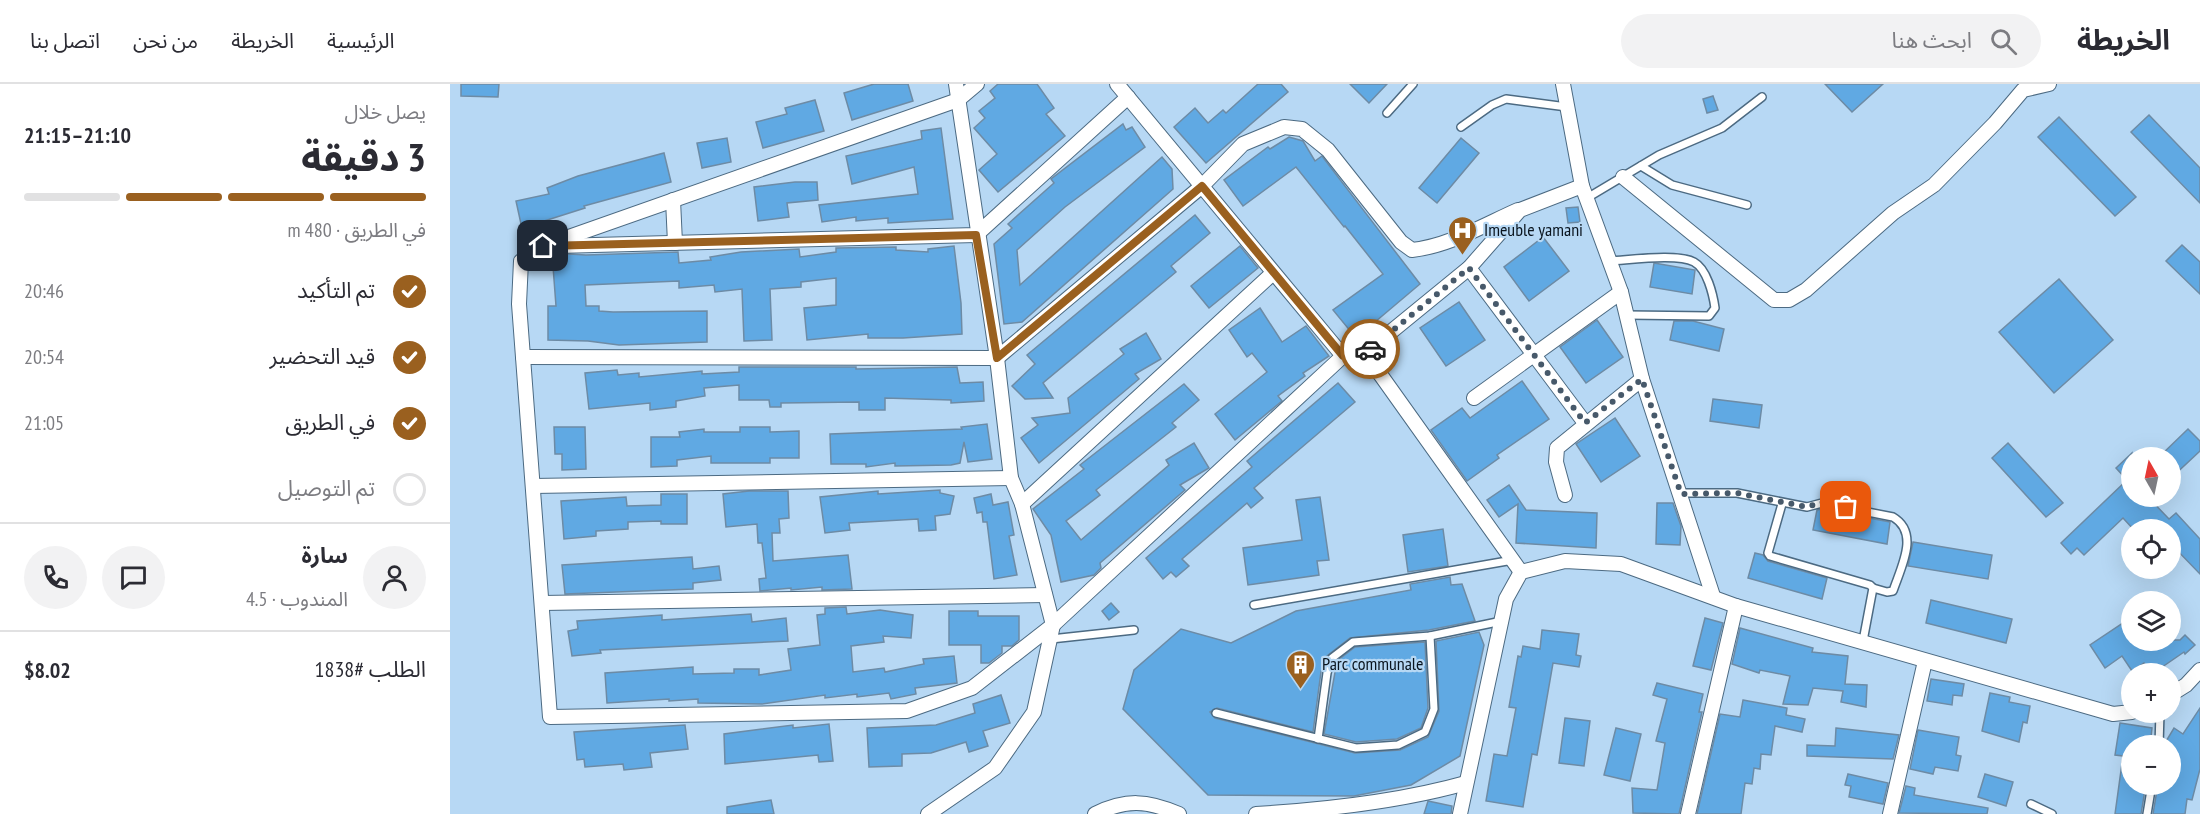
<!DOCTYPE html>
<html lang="ar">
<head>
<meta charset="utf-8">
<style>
  body { margin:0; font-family:"PT Sans Narrow","Noto Sans Arabic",sans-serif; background:#f2f2f3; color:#2b2b33; direction:rtl; height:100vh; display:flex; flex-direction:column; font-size:22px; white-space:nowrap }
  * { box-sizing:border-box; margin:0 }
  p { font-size:20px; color:#7c7c81 }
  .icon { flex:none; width:33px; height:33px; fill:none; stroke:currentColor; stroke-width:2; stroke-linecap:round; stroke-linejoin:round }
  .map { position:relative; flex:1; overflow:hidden; direction:ltr }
  .panel { display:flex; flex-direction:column; background:#fff; width:450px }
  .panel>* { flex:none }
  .needle { width:39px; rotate:351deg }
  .controls { position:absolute; left:1671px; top:363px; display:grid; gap:12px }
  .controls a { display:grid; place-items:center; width:60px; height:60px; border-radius:50%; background:#fff; box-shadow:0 6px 24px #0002; font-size:30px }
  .pin { position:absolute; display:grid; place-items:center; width:51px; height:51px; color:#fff; margin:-26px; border-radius:12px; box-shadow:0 3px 9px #0006 }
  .courier { position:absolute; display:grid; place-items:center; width:60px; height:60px; margin:-30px; border:4px solid #9a601f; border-radius:50%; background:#fff; color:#222; box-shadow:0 2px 8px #0007 }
  .overview em { font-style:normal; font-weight:700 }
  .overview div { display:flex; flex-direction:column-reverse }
  .overview { display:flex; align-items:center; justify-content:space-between; height:102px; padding:0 24px }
  h1 { font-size:39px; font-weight:700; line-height:45px }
  .bar { display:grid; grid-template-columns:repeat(4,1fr); gap:9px 6px; align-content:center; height:72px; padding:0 24px }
  .bar i { height:8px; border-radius:4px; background:#e1e1e2 }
  .bar .active { background:#9a601f }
  .bar p { grid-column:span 4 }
  .line { display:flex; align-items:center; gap:15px; padding:0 24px; border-top:2px solid #e1e1e2 }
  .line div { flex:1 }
  .round { display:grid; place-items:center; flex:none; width:63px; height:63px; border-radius:32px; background:#f2f2f3 }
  ol { padding:0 24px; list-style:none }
  li { display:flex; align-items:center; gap:18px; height:66px }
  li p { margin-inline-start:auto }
  li .icon { padding:6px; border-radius:50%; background:#9a601f; color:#fff; stroke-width:4 }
  li:last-child { color:#7c7c81 }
  li i { width:33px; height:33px; border:3px solid #e1e1e2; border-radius:50% }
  header { display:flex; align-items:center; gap:36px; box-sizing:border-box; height:84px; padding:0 30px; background:#fff; border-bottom:2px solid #e1e1e2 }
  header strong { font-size:28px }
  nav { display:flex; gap:33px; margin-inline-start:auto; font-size:21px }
  .search { width:420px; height:54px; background:#f2f2f3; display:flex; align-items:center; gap:15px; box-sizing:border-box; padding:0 21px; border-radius:33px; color:#7c7c81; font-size:22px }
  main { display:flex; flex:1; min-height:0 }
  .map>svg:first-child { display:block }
  .building { fill:#60a9e3; stroke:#6d8ba5; stroke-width:1.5 }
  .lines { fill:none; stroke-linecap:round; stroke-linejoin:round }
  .service-casing { stroke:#4c6a82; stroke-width:10 }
  .minor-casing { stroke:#4c6a82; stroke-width:16 }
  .service { stroke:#fff; stroke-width:7 }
  .minor { stroke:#fff; stroke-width:14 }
  .done { stroke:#47596a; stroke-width:6; stroke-dasharray:0 10.8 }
  .route { stroke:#9a601f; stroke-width:8 }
  .labels { text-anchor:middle; stroke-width:4.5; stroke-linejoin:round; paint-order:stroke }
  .poi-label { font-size:18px; fill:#0a151f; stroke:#b7d8f4; text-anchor:start }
</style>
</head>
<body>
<header>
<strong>الخريطة</strong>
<div class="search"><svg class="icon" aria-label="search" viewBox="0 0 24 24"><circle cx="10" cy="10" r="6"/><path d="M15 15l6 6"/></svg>ابحث هنا</div>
<nav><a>الرئيسية</a><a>الخريطة</a><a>من نحن</a><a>اتصل بنا</a></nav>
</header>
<main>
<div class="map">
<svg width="1750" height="730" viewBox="0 0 1750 730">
  <rect width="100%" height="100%" fill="#b7d8f4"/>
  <g class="building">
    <polygon points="11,0 49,0 48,13 11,12"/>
    <polygon points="424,0 458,0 463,17 402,36 394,9"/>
    <polygon points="548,0 587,0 604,24 596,30 615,52 548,108 529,86 547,70 524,44 535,34 529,27 545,14 540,7"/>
    <polygon points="808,0 831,0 838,8 756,79 724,43 745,24 758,39 773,26 776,29"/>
    <polygon points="900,0 937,0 919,19"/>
    <polygon points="1375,0 1433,0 1402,28"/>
    <polygon points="1263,12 1268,26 1257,29 1253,15"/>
    <polygon points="365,16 374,47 313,64 306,38 337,30 335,24"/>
    <polygon points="1699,31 1750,84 1750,119 1681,48"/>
    <polygon points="1609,33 1686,113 1665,132 1588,53"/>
    <polygon points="673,40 676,46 682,43 695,63 615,123 567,166 570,201 712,73 722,85 723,105 572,238 554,240 544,160 562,144 558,140 604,99 601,95"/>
    <polygon points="491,44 503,135 438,139 438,134 406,137 406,133 372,138 369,121 468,110 464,83 402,100 396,72 472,55 471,47"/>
    <polygon points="839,53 853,57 865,77 872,72 970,200 906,254 883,226 933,190 895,142 894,143 846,83 793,122 774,96 818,63 820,65"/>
    <polygon points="277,54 281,78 252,84 247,59"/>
    <polygon points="1011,54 1029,69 987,119 969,104"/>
    <polygon points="214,69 221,98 134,122 135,124 91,138 92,145 73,149 66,117 99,110 97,104 128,92"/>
    <polygon points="345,98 367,98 368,116 337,119 339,133 308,137 304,103"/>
    <polygon points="1128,123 1130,138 1118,139 1116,124"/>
    <polygon points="745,131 760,149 721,182 726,188 593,299 603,314 575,315 562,302 585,280 577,271"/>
    <polygon points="1093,153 1119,187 1079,217 1054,183"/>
    <polygon points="1732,161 1750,178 1750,210 1716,177"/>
    <polygon points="504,162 511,219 512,250 453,254 418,254 418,250 357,256 354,224 386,221 386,194 351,198 351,203 320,205 322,256 294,257 292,205 265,208 264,201 229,204 229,197 135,201 136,222 149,222 149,227 163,228 257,227 257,258 169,261 138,257 98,256 98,222 106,222 102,169 136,171 228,168 229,179 261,176 260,173 291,168 349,165 350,173 386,168 386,164 446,163 446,166 478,168 478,165"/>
    <polygon points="790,162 808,184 759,224 741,202"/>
    <polygon points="1204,179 1245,186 1242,210 1200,203"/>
    <polygon points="1609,195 1663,256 1604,309 1549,248"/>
    <polygon points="1009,218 1035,256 996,282 970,244"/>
    <polygon points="810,224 832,258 856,242 879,272 853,289 855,292 828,312 832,317 785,356 765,330 817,288 802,269 797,273 779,246"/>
    <polygon points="1147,236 1173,273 1136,299 1110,263"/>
    <polygon points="1224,237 1243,237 1274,245 1269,267 1220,256"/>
    <polygon points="696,249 711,275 685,290 689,295 589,379 571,354 588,341 582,334 620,329 618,314 674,270 670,265"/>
    <polygon points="289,283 406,283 406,285 507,283 510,299 533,298 534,317 501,319 501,316 435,314 435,326 409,326 409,318 331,319 331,323 320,323 319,316 289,316 289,301 254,304 255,312 226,317 226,323 200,326 200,319 139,325 135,289 167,286 168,291 189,289 189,293 252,287 252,290 289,288"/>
    <polygon points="1072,297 1099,335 1047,371 1049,374 1017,397 981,346 1012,324 1020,334"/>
    <polygon points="888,299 905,318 804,404 813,414 801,424 797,419 732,475 739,482 726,493 721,488 713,495 696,474 802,383 797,377"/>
    <polygon points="734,300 749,316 722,339 726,343 646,406 650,411 616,437 631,456 719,381 716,376 744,359 759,384 730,401 735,406 650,479 651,484 644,491 611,498 601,451 583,425 634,385 630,381"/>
    <polygon points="1263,315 1312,321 1309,344 1260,337"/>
    <polygon points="1165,334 1190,372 1151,398 1126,360"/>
    <polygon points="537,340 542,375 518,378 514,358 510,379 501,381 445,382 445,379 416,383 416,380 381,380 380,350 512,345 511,343"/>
    <polygon points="104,343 135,343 136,385 112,386 112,370 105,370"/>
    <polygon points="290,343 320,343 320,348 349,347 349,374 320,374 320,379 261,379 261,372 227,376 227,382 201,383 201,353 230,353 229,348 254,345 254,348 290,348"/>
    <polygon points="1738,345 1750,357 1750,367 1720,395 1720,374 1708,374"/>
    <polygon points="1558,359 1613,419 1596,433 1542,374"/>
    <polygon points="1682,369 1682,412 1697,412 1719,435 1726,429 1750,455 1750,490 1720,459 1720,446 1684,446 1673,434 1634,471 1627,464 1621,470 1611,459 1677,396 1666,384"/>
    <polygon points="1059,401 1076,426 1147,429 1146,464 1066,459 1068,420 1049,433 1037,416"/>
    <polygon points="490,406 490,409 504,412 500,430 485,432 486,446 469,447 468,435 399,439 400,446 375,449 370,413 428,407 428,410"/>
    <polygon points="299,407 338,407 339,434 329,435 330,449 322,449 323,477 398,471 402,505 372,506 372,503 341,506 341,504 310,507 309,495 316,494 312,459 308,459 307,440 276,443 273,410"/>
    <polygon points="211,410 237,410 237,440 211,440 211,437 178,438 178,445 146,447 146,452 114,455 111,417 176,413 177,422 211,421"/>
    <polygon points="541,410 543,421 558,418 564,451 559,452 567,491 544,495 537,438 533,438 532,428 527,429 524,414"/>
    <polygon points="870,413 879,476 867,477 869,491 798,501 793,464 852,456 846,416"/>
    <polygon points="1207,419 1223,419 1231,442 1230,461 1206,460"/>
    <polygon points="1372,425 1440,438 1437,460 1363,446 1367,426"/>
    <polygon points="993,445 998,482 958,488 953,451"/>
    <polygon points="1463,458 1542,471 1538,495 1458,482"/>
    <polygon points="1305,469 1313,471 1318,477 1377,494 1372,515 1298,494"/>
    <polygon points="242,473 243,485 269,482 271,496 243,499 243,505 115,510 112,481"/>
    <polygon points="1000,493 1001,501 1012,500 1025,537 979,546 900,554 877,572 871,588 863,648 767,624 760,628 765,634 905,669 950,666 978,653 989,627 986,557 1029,548 1034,561 1010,672 961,701 904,712 758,711 673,625 684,586 731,545 781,559 846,527 961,506 960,500"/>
    <polygon points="1481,516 1562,535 1556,559 1476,539"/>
    <polygon points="661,519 669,528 659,536 652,527"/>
    <polygon points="396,523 397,530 430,526 463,531 461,554 433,552 434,558 401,562 403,588 434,584 435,588 474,580 473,575 504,572 507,599 465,604 466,610 441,615 439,609 407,613 407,610 375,614 375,611 312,620 248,619 248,615 219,617 219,615 157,619 155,589 243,583 243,590 284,589 284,585 309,585 309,591 341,586 338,565 370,561 367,531 375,530 375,524"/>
    <polygon points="499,527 528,527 528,532 569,532 569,556 562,562 552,562 552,569 539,579 531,579 531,561 499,561"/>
    <polygon points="301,530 302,538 336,534 338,557 150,566 151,569 122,572 118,547 128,545 127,537 212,531 212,536"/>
    <polygon points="1682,533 1682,556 1730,556 1735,551 1745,561 1735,570 1734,568 1702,590 1694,579 1682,587 1672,572 1655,584 1640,561"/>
    <polygon points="1255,534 1273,539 1261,586 1243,582"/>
    <polygon points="1290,544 1363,564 1362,568 1398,572 1395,600 1417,601 1416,623 1391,618 1393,607 1363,604 1358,621 1333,620 1340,592 1310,586 1309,589 1282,580"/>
    <polygon points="1092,546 1129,550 1126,571 1131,572 1129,583 1103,579 1087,671 1082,670 1073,723 1036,717 1044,670 1057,672 1066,624 1059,623 1068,572 1071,573 1073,562 1090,565"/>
    <polygon points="975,558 978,624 971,644 947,655 906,658 874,650 887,577 905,563"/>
    <polygon points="1481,595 1514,600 1512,612 1503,611 1502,621 1477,617"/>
    <polygon points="1207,599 1253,610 1249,628 1252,628 1229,730 1183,729 1182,704 1207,706 1215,659 1206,657 1217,615 1203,611"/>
    <polygon points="1540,609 1560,613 1559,618 1580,622 1577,639 1573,638 1569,658 1532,647"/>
    <polygon points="551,611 560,639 533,647 538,662 519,668 516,658 481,669 452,670 452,682 419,683 417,644 486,641 525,629 523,620"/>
    <polygon points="1293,616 1337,624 1336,631 1355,635 1352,648 1325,642 1321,671 1311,670 1310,685 1304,684 1302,700 1295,699 1291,730 1247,730 1270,630 1290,633"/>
    <polygon points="1750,624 1750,685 1742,716 1737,715 1735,730 1703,730 1708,700 1720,700 1720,662 1715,662 1715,659 1724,644 1733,650"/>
    <polygon points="1115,634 1140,637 1134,682 1109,679"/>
    <polygon points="1670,639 1702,644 1700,662 1682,662 1682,700 1696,700 1691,730 1665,730 1673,672 1665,671"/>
    <polygon points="379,640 383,677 369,678 368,671 275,680 274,650 343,641 343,644"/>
    <polygon points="235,641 238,665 200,669 202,683 174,686 173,680 135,683 134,675 127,676 124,648"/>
    <polygon points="1166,644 1191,650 1180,697 1154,691"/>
    <polygon points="1386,644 1449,651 1443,675 1357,672 1357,661 1385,662"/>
    <polygon points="1468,646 1509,653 1506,671 1511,672 1508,687 1485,683 1483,690 1460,685"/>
    <polygon points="1398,690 1438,699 1433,720 1399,713 1401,702 1395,701"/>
    <polygon points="1535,690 1563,698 1556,722 1528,713"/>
    <polygon points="1456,702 1465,704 1464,711 1538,724 1537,730 1449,729"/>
    <polygon points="321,716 324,730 277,730 277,723"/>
    <polygon points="978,717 1002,722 1001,730 974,730"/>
  </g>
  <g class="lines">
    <defs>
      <g id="service">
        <polyline points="937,29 963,0"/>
        <polyline points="1011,43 1042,21 1056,15 1117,23"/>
        <polyline points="1191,82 1222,101 1297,121"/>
        <polyline points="1137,114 1209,71 1272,44 1312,13"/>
        <path d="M1160 177C1180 176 1228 169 1244 178 1257 185 1263 210 1265 224L1259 232 1177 231"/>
        <path d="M1231 409H1287L1357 423 1372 419 1443 433C1470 449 1451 483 1443 507L1437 508 1423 504"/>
        <polyline points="1332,420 1318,469 1320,472 1420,501 1423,504 1413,557"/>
        <polyline points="804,521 1063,476"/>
        <polyline points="601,555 684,546"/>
        <polyline points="766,629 906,664 948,661 975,648 984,625 980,552"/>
        <polyline points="868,655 877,589 882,574 903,558 980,552 1052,537"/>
        <polyline points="1709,662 1710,628"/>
        <polyline points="1581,720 1602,730"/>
        <polyline points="1697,730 1702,700"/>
      </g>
      <g id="minor">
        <polyline points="527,0 508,16 93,162 71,177 69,220 100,633 457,627 522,604 603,541 893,272 915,269 1019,184 1070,126 1132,102"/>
        <polyline points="667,0 893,272"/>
        <polyline points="1113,0 1132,102 1171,208 1192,295 1263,512"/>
        <polyline points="1173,93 1324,216 1339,216 1356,206 1443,129 1484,101 1545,39 1573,6 1599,0"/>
        <polyline points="223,116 225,159"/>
        <polyline points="107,162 526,151 678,13"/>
        <polyline points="1019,184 1135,339"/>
        <polyline points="915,269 1071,488"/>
        <path d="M73 273 547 274 752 102 793 60 834 43 852 45 878 66 951 158 962 166C999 162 1034 141 1068 126"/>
        <polyline points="1024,314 1171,208"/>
        <polyline points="83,402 561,394"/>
        <polyline points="1115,411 1106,378 1107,364 1192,295"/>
        <polyline points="572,420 823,189"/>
        <polyline points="92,519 595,511"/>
        <polyline points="1720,611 1736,601 1750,586"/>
        <polyline points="478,730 545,684 584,628 603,541 572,420 561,394 547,274 506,0"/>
        <path d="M645 730C676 715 697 716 729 730"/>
        <path d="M806 730C872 726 952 717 1016 699"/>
        <polyline points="1010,730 1056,515 1071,488 1115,477 1171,480 1286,522 1663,630 1682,628"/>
        <polyline points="1238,730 1286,522"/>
        <polyline points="1440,730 1475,577"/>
      </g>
    </defs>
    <use href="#service" class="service-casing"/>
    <use href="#minor" class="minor-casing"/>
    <use href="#service" class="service"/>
    <use href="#minor" class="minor"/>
  </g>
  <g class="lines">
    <polyline class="done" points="920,265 1019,184 1135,339 1192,295 1231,410 1287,409 1357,423 1372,418 1396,423"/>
    <polyline class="route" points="93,162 526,151 547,274 752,102 893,272 915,269 920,265"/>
  </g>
  <defs>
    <symbol id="hospital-pin" viewBox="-11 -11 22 30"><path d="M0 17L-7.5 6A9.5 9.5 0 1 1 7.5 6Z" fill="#9a601f" stroke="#b7d8f4"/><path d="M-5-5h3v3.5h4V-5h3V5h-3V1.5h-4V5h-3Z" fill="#fff"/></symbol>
    <symbol id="building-pin" viewBox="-11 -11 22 30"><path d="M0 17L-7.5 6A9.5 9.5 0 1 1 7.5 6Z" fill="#9a601f" stroke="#b7d8f4"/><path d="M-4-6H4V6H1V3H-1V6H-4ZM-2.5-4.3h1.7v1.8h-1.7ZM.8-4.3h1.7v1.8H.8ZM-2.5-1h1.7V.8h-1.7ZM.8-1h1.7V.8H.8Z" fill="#fff"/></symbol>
  </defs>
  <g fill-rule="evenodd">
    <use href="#hospital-pin" x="996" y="130" width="33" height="45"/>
    <use href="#building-pin" x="834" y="564" width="33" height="45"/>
  </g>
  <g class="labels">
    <g class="poi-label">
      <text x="1034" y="152">Imeuble yamani</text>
      <text x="872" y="586">Parc communale</text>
    </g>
  </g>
</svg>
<div class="controls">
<a><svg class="needle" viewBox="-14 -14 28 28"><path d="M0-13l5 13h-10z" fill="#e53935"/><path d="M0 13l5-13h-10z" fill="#7c7c81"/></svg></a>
<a><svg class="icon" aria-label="locate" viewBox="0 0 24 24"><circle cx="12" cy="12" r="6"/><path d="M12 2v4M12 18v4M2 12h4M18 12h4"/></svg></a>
<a><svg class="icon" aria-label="layers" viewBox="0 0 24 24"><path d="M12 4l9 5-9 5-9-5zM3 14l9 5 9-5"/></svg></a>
<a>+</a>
<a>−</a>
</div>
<div class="pin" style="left:1396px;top:423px;background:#ea580c"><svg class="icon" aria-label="bag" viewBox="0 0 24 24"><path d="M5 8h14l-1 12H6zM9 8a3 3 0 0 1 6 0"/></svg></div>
<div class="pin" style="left:93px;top:162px;background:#1f2937"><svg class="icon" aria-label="home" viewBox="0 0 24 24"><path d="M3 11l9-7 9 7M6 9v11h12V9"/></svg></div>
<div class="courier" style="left:920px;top:265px"><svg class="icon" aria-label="car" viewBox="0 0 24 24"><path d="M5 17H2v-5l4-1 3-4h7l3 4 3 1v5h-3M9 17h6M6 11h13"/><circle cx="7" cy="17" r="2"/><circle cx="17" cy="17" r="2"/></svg></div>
</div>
<section class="panel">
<div class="overview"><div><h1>3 دقيقة</h1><p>يصل خلال</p></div><em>21:10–21:15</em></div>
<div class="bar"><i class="active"></i><i class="active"></i><i class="active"></i><i></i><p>في الطريق · 480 m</p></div>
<ol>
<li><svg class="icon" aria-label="check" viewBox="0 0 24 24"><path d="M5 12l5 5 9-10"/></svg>تم التأكيد<p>20:46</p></li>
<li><svg class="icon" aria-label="check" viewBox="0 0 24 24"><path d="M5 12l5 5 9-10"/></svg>قيد التحضير<p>20:54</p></li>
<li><svg class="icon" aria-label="check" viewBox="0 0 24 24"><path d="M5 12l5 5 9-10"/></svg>في الطريق<p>21:05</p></li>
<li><i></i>تم التوصيل</li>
</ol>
<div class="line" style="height:108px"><a class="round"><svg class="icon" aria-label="person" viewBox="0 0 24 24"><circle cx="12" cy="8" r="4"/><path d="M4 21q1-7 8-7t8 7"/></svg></a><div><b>سارة</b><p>المندوب · 4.5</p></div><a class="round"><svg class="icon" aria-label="chat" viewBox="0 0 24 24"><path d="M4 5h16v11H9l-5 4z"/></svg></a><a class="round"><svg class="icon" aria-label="phone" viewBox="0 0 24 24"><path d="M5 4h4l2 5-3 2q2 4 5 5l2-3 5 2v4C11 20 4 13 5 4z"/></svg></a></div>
<div class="line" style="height:78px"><div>الطلب #1838</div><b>$8.02</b></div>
</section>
</main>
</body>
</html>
